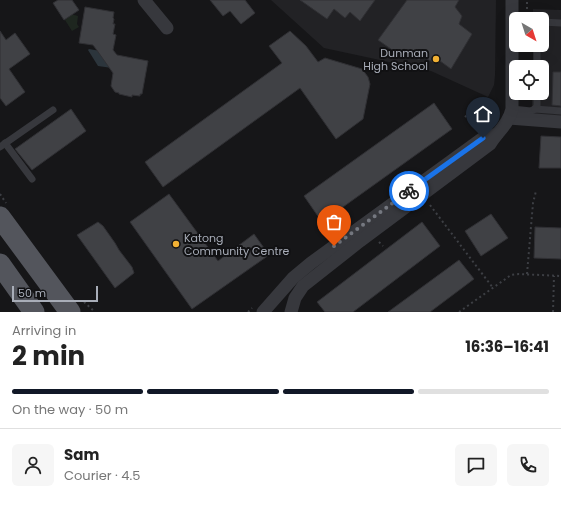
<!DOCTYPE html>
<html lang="en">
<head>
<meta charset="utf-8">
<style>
  body { margin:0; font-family:Poppins,sans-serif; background:#f6f6f6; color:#222; height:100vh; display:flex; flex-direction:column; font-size:15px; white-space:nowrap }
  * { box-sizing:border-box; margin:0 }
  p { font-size:13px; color:#767676 }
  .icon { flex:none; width:22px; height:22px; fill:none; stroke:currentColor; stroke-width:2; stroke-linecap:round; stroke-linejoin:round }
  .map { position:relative; height:312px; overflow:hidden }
  .panel { display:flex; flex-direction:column; background:#fff; flex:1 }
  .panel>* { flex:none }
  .needle { width:26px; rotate:141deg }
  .controls { position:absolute; left:509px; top:12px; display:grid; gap:8px }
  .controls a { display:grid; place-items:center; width:40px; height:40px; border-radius:6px; background:#fff; box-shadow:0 4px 16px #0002; font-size:20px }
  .scale { position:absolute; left:12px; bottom:10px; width:86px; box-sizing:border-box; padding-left:4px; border:2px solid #a8adb8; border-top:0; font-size:11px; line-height:14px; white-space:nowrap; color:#a8adb8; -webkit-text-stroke:3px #111113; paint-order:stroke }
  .pin { position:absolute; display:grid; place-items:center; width:34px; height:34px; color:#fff; margin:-41px -17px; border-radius:50% 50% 50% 0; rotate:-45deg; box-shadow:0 0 4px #0007 }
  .pin .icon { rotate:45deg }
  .courier { position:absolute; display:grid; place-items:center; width:40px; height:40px; margin:-20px; border:3px solid #1a73e8; border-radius:50%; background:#fff; color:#222; box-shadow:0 1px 5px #0007 }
  .head em { font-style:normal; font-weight:700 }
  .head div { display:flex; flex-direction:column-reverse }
  .head { display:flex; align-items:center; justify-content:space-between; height:68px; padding:0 12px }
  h1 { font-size:26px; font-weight:700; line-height:30px }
  .bar { display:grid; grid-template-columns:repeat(4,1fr); gap:6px 4px; align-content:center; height:48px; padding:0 12px }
  .bar i { height:5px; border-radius:3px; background:#e0e0e0 }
  .bar .current { background:#111827 }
  .bar p { grid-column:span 4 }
  .line { display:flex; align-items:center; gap:10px; padding:0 12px; border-top:1px solid #e0e0e0 }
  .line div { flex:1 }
  .round { display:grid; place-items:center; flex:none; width:42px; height:42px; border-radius:6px; background:#f6f6f6 }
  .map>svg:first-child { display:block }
  .built { fill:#222225 }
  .green { fill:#1e261f }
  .water { fill:#2c353c }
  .building { fill:#404145; stroke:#303034 }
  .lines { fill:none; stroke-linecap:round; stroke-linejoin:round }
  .path { stroke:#3d3f44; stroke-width:2; stroke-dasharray:2 3; stroke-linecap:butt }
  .service { stroke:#37383d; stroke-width:7 }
  .minor { stroke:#37383d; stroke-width:13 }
  .primary { stroke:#53555c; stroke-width:21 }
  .done { stroke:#757880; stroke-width:4; stroke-dasharray:0 7.2 }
  .route { stroke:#1a73e8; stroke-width:5 }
  .poi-dot { fill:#f2b134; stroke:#111113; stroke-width:1.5 }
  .labels { text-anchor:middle; stroke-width:4; stroke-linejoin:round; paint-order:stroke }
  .poi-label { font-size:11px; fill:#a8adb8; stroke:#111113; text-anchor:end }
</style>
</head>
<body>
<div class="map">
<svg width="561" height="312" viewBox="0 0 561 312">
  <rect width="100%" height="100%" fill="#161618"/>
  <g class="built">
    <polygon points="271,0 496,0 495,75 494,85 488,97 431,71 324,48"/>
    <polygon points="533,9 561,10 561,117 532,116 532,93 542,93 542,67 533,67 533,45 542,45 542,19 533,19"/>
  </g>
  <polygon class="green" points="71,14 78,16 77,24 79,27 72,31 65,20 70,16"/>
  <polygon class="water" points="89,49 106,52 112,68 98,66 88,50"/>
  <g class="building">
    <polygon points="58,0 72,0 79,10 64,20 53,3"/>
    <polygon points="210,0 245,0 255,13 241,24 230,11 223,16"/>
    <polygon points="300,0 375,0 360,21 350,12 345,18 334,9 327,19"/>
    <polygon points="407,0 459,0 455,7 462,16 459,24 472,34 451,69 436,58 434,63 421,55 419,60 404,49 398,54 378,40"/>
    <polygon points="85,7 114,12 113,18 114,19 113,24 115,24 113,34 116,35 113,50 117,55 148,61 142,94 140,94 140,96 132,95 132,97 119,94 119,93 115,92 111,86 113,73 96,49 93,45 79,43"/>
    <polygon points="0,31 6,40 15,33 30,54 9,69 25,92 6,106 0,98"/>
    <polygon points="290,31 306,46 318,62 325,58 362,69 368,77 370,84 363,119 336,139 300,88 163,187 145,162 282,63 269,46"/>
    <polygon points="553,72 561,72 561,106 552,105"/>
    <polygon points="434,103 452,129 322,222 304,196"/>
    <polygon points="71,109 86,131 32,170 15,149"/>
    <polygon points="541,136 561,137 561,168 539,168"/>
    <polygon points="169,194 218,261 254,234 269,255 192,309 130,222"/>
    <polygon points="491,214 508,238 481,256 465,231"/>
    <polygon points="98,222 103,226 115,243 119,250 132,267 134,273 115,288 77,235"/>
    <polygon points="422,222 440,246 353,312 325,312 317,302"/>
    <polygon points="535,227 561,228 561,259 534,258"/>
    <polygon points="459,260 474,279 430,312 388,312"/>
  </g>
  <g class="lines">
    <g class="path">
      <polyline points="527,19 527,0"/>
      <polyline points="465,117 469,113 481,127"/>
      <polyline points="0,194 6,203"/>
      <polyline points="430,205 493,288"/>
      <polyline points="379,242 383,246"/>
      <polyline points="527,274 533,203 536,191"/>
      <polyline points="84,302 95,312"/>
      <polyline points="248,312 252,308"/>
      <polyline points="459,312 511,275 519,274 561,276"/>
      <polyline points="553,312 554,276"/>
    </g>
    <g class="service">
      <polyline points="542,22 561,23"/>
      <polyline points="537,67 537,45"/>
      <polyline points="512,109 531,111 535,109 537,106 537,93"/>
      <polyline points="535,109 561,111"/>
      <polyline points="5,143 32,179"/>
      <polyline points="0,147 53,110"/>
    </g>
    <g class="minor">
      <polyline points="144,0 167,28"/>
      <polyline points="509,118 561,122"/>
      <polyline points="263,312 293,278 311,263 483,138 497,134"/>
      <path d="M291 312 295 298 303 286 360 241 490 144C498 131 508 125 512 109V0"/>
    </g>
    <g class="primary">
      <polyline points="0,217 70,312"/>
      <polyline points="0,264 34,312"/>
    </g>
  </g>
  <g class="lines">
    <polyline class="done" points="334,246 409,191"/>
    <polyline class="route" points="409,191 483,138"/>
  </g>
  <g class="poi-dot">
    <circle cx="436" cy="59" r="4"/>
    <circle cx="176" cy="244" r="4"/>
  </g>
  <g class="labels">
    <g class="poi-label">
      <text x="428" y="57">Dunman<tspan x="428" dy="13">High School</tspan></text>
      <text x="184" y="242" text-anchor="start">Katong<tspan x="184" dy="13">Community Centre</tspan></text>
    </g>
  </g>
</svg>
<div class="controls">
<a><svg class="needle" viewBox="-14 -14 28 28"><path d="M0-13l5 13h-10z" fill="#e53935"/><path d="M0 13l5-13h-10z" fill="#767676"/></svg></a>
<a><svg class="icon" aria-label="locate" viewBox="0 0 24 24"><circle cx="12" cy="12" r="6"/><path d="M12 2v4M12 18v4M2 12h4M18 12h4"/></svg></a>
</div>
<div class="scale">50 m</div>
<div class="pin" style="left:334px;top:246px;background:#ea580c"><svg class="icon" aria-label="bag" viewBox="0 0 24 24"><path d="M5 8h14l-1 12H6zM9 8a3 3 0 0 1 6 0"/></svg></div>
<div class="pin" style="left:483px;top:138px;background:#1f2937"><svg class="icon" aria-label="home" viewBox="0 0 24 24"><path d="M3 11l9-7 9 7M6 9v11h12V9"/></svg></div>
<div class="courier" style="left:409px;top:191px"><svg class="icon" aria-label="bike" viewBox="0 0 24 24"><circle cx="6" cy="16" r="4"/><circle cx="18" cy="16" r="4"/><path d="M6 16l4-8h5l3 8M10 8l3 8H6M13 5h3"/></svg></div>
</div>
<section class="panel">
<div class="head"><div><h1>2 min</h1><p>Arriving in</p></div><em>16:36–16:41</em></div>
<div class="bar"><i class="current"></i><i class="current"></i><i class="current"></i><i></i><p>On the way · 50 m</p></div>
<div class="line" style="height:72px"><a class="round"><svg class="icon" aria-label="person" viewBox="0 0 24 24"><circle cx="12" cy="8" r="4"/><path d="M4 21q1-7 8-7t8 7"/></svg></a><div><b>Sam</b><p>Courier · 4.5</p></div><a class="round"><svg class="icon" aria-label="chat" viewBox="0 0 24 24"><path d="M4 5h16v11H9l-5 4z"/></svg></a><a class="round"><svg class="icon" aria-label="phone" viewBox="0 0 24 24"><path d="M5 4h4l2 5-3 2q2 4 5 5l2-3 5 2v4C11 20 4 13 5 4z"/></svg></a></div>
</section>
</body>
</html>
